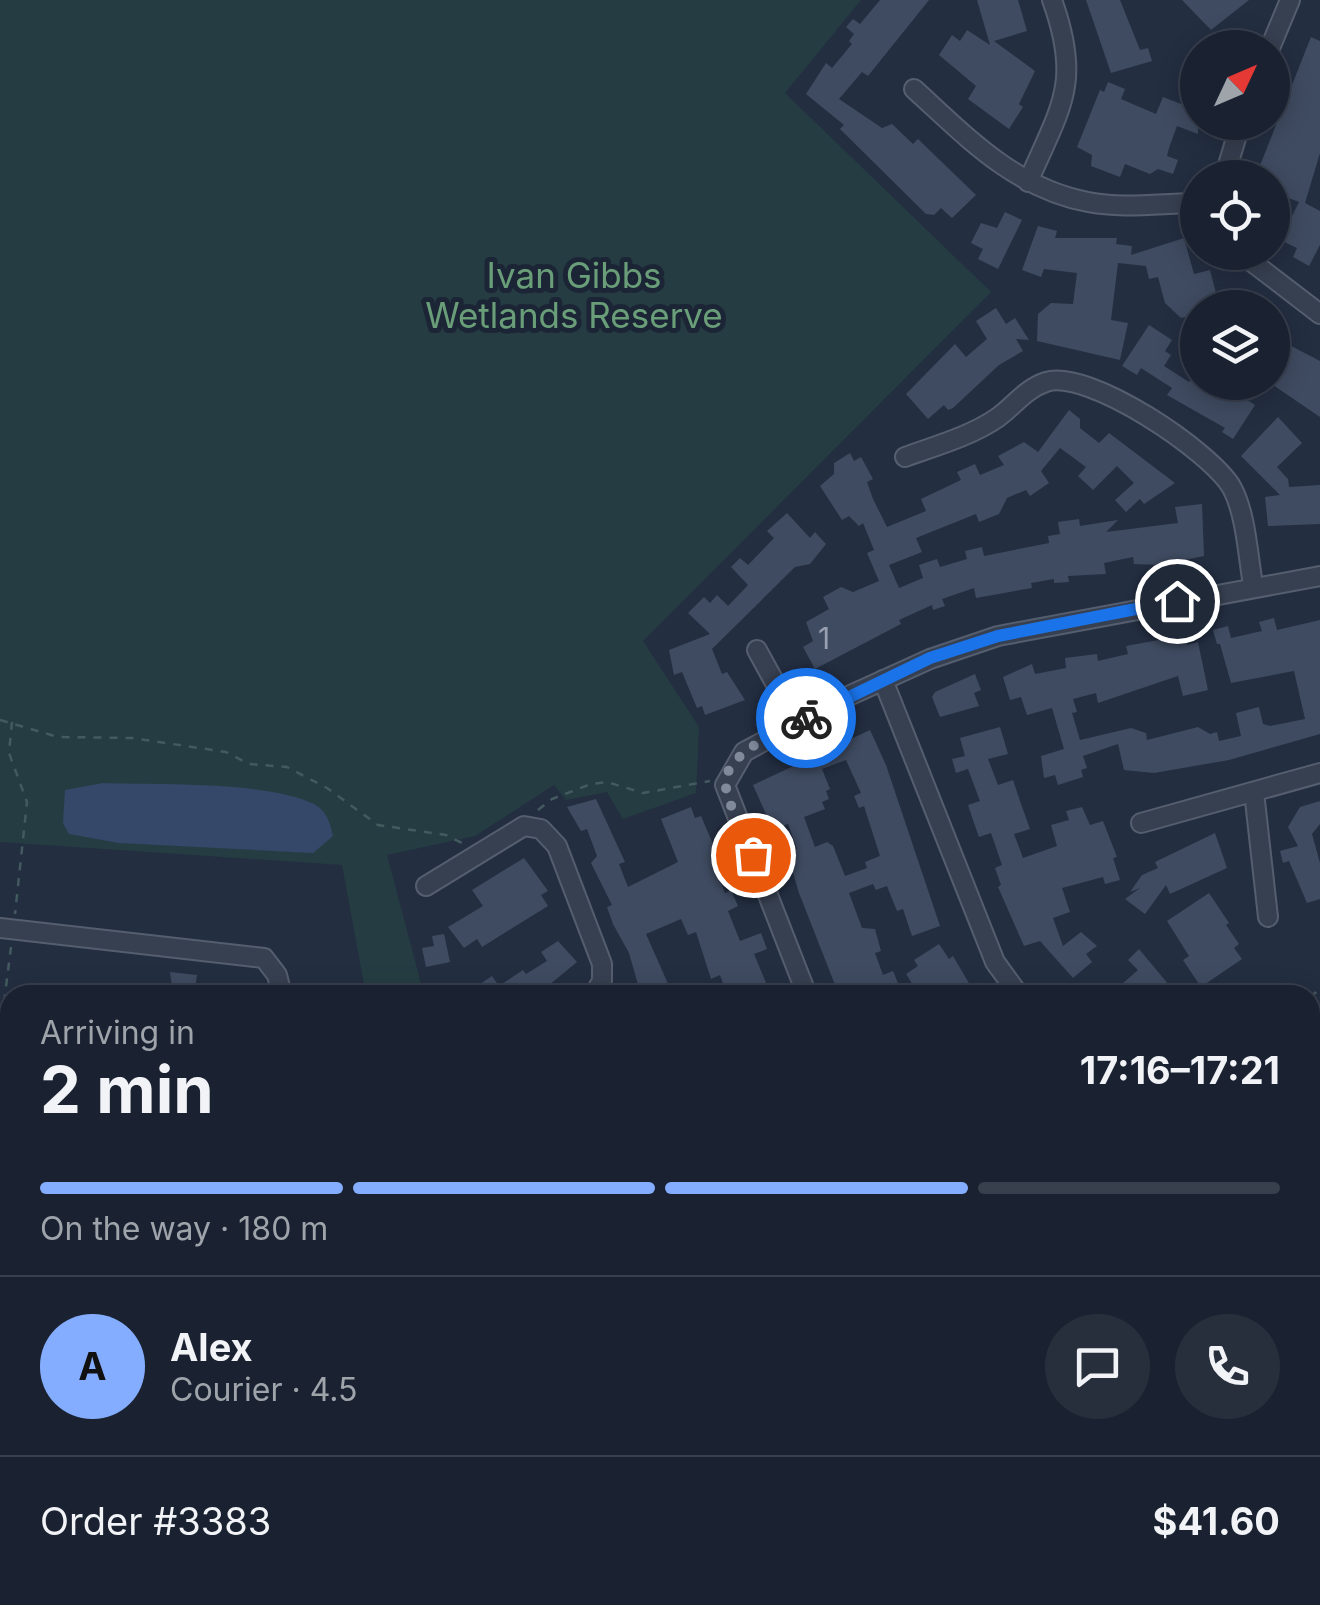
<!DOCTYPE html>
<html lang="en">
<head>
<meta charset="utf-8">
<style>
  body { margin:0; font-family:Inter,sans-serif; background:#272f3d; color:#f1f3f6; height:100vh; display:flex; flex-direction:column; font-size:38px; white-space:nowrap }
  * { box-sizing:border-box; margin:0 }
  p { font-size:32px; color:#9fa4ab }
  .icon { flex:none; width:55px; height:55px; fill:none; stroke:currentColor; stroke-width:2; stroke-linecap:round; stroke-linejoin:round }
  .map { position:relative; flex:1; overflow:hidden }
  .drawer { position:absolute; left:0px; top:985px; width:1320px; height:620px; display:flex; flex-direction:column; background:#1a2231; border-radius:30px 30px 0 0; box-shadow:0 5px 25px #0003,0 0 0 2px #383f4d }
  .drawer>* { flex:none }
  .needle { width:65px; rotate:46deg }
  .controls { position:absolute; left:1180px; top:30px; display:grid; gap:20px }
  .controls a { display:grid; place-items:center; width:110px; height:110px; border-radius:50%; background:#1a2231; box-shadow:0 5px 25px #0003,0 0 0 2px #383f4d; font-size:50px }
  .pin { position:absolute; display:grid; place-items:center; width:85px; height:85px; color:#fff; margin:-42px; border:5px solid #fff; border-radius:50%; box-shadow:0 2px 10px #0007 }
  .courier { position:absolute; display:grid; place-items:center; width:100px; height:100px; margin:-50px; border:8px solid #1a73e8; border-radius:50%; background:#fff; color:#222; box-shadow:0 2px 12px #0007 }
  .head em { font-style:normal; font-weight:700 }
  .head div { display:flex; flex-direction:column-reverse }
  .head { display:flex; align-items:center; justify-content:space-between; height:170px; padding:0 40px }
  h1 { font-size:65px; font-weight:700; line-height:75px }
  .bar { display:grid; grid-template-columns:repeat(4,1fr); gap:15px 10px; align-content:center; height:120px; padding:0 40px }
  .bar i { height:12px; border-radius:8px; background:#383f4d }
  .bar .on { background:#85adff }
  .bar p { grid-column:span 4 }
  .line { display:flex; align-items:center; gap:25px; padding:0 40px; border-top:2px solid #383f4d }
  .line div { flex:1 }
  .round { display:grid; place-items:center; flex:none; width:105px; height:105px; border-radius:52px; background:#272f3d }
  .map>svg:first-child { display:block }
  .green { fill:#253d42 }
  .water { fill:#354869 }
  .building { fill:#3f4b61; fill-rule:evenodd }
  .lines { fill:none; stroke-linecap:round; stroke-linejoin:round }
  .minor-casing { stroke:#555e6e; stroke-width:22 }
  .major-casing { stroke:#41495a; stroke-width:25 }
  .path { stroke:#435a5f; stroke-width:2.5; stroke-dasharray:8 8; stroke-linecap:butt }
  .minor { stroke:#374051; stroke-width:18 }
  .major { stroke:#555f71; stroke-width:20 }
  .done { stroke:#818a9b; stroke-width:10; stroke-dasharray:0 18 }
  .route { stroke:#1a73e8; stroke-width:12 }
  .labels { text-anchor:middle; stroke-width:10; stroke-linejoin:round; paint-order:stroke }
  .number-label { font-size:30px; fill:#979fb0 }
  .park-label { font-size:35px; fill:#699e79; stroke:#1c2536 }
</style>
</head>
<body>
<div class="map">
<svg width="1320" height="1605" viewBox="0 0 1320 1605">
  <rect width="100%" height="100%" fill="#232e41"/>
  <g class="green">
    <polygon points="0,0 861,0 785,93 991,292 643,641 699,727 696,793 623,819 607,792 566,800 554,785 475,836 387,855 424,995 366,995 342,865 0,842"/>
    <polygon points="0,1114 10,1115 10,1175 0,1182"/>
  </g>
  <g class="water">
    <path d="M103 783C158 785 267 781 314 804 327 811 330 823 333 836L313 853 119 843 69 834 63 823 65 790Z"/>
    <polygon points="858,1595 944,1595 942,1605 852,1605"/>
  </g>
  <g class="building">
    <polygon points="880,0 929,0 868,76 862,72 839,99 882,128 892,124 913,144 918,139 976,195 952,218 941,208 934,215 926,214 840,129 844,125 806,94 826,63 832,68 852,44 849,41 854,34 846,27 853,19 860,24"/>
    <polygon points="977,0 1018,0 1027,31 994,41 1035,71 1019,104 1023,107 1009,129 968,99 976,86 939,55 952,35 960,41 967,30 990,45"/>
    <polygon points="1086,0 1120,0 1140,50 1148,48 1152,61 1111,73"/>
    <polygon points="1182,0 1249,0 1211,30"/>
    <polygon points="1311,37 1320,41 1320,153 1305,203 1320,211 1320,245 1309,266 1293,257 1297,248 1280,240 1299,202 1272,192 1272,178 1257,173"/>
    <polygon points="1108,82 1125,89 1121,99 1156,114 1163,97 1181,104 1187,92 1198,95 1198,134 1177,126 1169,148 1167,156 1178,160 1173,174 1158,169 1150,174 1125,164 1120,177 1091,166 1092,155 1077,147 1100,90 1104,92"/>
    <polygon points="1005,212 1022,220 998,269 978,259 983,249 971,243 981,223 997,228"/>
    <polygon points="1038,226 1057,231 1055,238 1117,238 1116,244 1132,246 1131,255 1184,238 1194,274 1210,270 1220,308 1198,308 1198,314 1181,318 1165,303 1158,277 1149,279 1146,266 1118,263 1111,320 1128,323 1120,360 1037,341 1038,314 1051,303 1073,304 1077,273 1044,269 1041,277 1022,270"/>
    <polygon points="996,308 1006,324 1015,318 1029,340 1016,339 1023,351 999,365 953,408 948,410 944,405 928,419 906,394 955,344 966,357 987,339 976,321"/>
    <polygon points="1149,325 1172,340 1165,351 1171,355 1164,366 1189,382 1198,369 1198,382 1212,382 1226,392 1229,388 1255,405 1233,439 1222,432 1225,428 1167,395 1172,388 1141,368 1137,375 1122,366"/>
    <polygon points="1272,336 1320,361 1320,417 1273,385 1280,375 1272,371"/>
    <polygon points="1069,410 1080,419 1080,428 1099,443 1109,433 1175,483 1144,504 1140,499 1126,512 1115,500 1134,483 1117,466 1093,490 1078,476 1086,467 1060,448 1041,471 1049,483 1030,496 1026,490 1007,498 999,514 979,522 976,514 916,538 922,552 889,565 899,588 923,578 919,565 937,559 940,567 967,559 965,551 982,547 984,556 1049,543 1048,536 1060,534 1058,522 1079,519 1080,526 1118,520 1106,532 1178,523 1175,507 1202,504 1204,556 1161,565 1134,564 1133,557 1104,563 1106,574 1068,576 1069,582 1054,583 1054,579 1031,583 1032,588 976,598 974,588 942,599 945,606 933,610 932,605 899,620 901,624 815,669 803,647 813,641 806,622 829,609 823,597 841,587 853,592 879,581 867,553 874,550 863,523 859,526 849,516 842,520 820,486 834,474 834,463 850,453 854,461 861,457 873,479 867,482 873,499 887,527 926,511 921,499 961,480 957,472 975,464 980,475 1004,465 998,456 1024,442 1038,452"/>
    <polygon points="1278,417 1302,443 1277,467 1288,479 1289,487 1320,485 1320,524 1268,526 1265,497 1280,495 1241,456"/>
    <polygon points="787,513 810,538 815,532 826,544 810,564 795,567 712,649 722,674 727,672 745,700 705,715 702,706 697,708 682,672 674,675 669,650 710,634 688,613 704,597 710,603 717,595 728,606 748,585 731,567 740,558 748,565 774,538 767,531"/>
    <polygon points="1274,618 1277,630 1320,620 1320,734 1229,760 1154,773 1124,770 1118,744 1083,756 1087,768 1081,770 1083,777 1058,785 1055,775 1044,778 1041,756 1064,749 1052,708 1027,715 1021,697 1010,700 1003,677 1032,664 1035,674 1066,668 1065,658 1097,654 1098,661 1128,654 1126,646 1185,635 1187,645 1198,642 1208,690 1183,696 1178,676 1098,703 1096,693 1073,699 1077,712 1072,713 1080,740 1131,728 1146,733 1147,740 1198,727 1210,734 1217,732 1219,741 1241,736 1236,713 1259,707 1263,724 1270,726 1305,719 1294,671 1231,683 1220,644 1217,644 1213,630 1228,626 1231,638 1262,631 1259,622"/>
    <polygon points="975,674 981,690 974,693 979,706 940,717 932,697 935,692"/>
    <polygon points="1000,727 1008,754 988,759 998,785 1013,780 1020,801 1030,829 1014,834 1023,858 1057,846 1051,825 1069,820 1066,811 1082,807 1090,825 1103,821 1117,857 1113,858 1120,880 1105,884 1103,877 1062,888 1070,912 1053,918 1063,946 1081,932 1097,946 1086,954 1092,962 1073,978 1040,941 1024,946 998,887 1001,885 995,868 1002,865 991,833 979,837 974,823 968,805 980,801 968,769 956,773 952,759 965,756 960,738"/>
    <path d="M870 730 886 765 940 926 912 936 903 909 897 911 887 886 876 890 873 884 849 893 862 928 875 929 881 951 875 953 883 975 893 971 900 988 895 995H839L799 893 789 859V851L797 849 788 824 773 830 753 785ZM846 760 861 793 854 796 859 808 864 806 880 856 865 862 867 868 845 876 833 846 827 842 815 847 804 817 825 809 822 802 829 799 826 791 830 789 822 769Z"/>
    <polygon points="596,799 625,862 619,864 628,887 678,862 661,819 691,807 695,818 701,816 722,865 715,868 725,893 731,890 738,906 728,911 740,941 761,933 767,949 754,954 771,995 727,995 720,975 711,979 696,932 688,935 681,919 646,934 673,995 641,995 629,953 613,924 607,907 612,905 591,863 597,856 587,829 581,831 567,807"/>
    <polygon points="1320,801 1320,824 1312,834 1320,863 1320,899 1307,903 1289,861 1283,863 1280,851 1298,846 1288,827 1300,807"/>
    <polygon points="1215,833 1227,868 1170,894 1166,885 1145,914 1125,899 1140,888 1130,892 1142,875 1158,868 1155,862"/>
    <polygon points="524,858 548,891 541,895 548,906 482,947 477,939 464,948 448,927 483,906 472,890"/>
    <polygon points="1209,893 1229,923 1226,925 1239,944 1234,948 1242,959 1201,987 1183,960 1189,956 1167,921"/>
    <polygon points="444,934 450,962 426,967 422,948 434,946 432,936"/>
    <polygon points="558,941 577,962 537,995 479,995 474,988 492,976 499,986 523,970 526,974 547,961 541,952"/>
    <polygon points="939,944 949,959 953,956 976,995 919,995 906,974 918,966 914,960"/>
    <polygon points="1139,949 1169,985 1158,995 1124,992 1122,984 1138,970 1128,960"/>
    <polygon points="170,972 197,975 194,995 173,995"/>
  </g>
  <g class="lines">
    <defs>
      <g id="minor">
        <polyline points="1270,48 1290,0"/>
        <path d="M914 89C967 137 1014 188 1088 202 1122 209 1163 203 1198 203"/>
        <polyline points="1224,178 1241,122"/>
        <path d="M1028 182C1061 106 1082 83 1052 0"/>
        <polyline points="1239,252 1320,314"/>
        <path d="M905 457C935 446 971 436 997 418 1014 406 1025 389 1046 382 1088 368 1212 452 1232 488 1246 514 1248 556 1253 585"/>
        <polyline points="757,650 797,723"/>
        <polyline points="883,680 995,962 1019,995"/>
        <polyline points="1254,792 1268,917"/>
        <polyline points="1141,823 1320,773"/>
        <polyline points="426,886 524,826 541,829 557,846 602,964 602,981 594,995"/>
        <polyline points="0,928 264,958 277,975 282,995"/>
        <polyline points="807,995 725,785 744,752 844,698 930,659 998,636 1320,576"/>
        <polyline points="0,1096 10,1097"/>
        <polyline points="0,1204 10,1197"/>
        <polyline points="0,1390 10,1387"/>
        <polyline points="0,1412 10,1403"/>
        <polyline points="37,1605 52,1595"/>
      </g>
      <g id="major">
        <polyline points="1310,1329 1320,1319"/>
        <polyline points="1118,1605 1123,1595"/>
      </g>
    </defs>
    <use href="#minor" class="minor-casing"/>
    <use href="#major" class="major-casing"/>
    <g class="path">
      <polyline points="0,720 58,737 132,738 226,752 249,764 287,767 327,788 378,825 446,835 462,843"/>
      <polyline points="12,722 9,753 27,802 15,914"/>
      <polyline points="538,810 552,799 591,784 607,782 643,793 710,781"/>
      <polyline points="1310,997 1320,989"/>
      <polyline points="0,1034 11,947"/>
      <polyline points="1310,1119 1320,1113"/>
      <polyline points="1310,1164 1320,1157"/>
      <polyline points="1310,1303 1320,1293"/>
      <polyline points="1310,1388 1320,1378"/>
      <polyline points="366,1605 371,1595"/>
      <polyline points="678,1605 688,1595"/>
      <polyline points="1197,1605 1204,1595"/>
    </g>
    <use href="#minor" class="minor"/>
    <use href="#major" class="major"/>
  </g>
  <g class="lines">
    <path class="done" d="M753 855C745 834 730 810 726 788 720 753 783 731 806 718"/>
    <polyline class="route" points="806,718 930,658 998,636 1177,601"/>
  </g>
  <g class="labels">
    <g class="number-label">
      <text x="824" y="649">1</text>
    </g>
    <g class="park-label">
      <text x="574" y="288">Ivan Gibbs<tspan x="574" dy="40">Wetlands Reserve</tspan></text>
    </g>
  </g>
</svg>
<div class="controls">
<a><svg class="needle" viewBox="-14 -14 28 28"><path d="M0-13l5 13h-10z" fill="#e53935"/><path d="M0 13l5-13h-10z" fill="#9fa4ab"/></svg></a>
<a><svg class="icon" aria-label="locate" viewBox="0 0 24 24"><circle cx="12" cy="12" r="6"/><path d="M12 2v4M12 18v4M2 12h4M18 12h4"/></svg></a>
<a><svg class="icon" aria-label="layers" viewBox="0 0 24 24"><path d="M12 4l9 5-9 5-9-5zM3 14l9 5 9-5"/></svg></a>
</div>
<div class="pin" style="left:753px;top:855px;background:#ea580c"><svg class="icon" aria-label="bag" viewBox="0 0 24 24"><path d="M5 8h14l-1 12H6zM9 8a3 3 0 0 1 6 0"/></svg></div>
<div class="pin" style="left:1177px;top:601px;background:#1f2937"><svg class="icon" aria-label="home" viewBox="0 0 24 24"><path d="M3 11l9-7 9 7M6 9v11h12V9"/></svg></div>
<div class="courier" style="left:806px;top:718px"><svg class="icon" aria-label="bike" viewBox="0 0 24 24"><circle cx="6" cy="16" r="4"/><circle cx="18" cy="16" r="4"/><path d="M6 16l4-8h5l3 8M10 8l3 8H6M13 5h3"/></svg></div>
<section class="drawer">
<div class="head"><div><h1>2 min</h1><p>Arriving in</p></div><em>17:16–17:21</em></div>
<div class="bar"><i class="on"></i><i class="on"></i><i class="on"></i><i></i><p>On the way · 180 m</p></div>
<div class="line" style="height:180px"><b class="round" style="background:#85adff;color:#111">A</b><div><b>Alex</b><p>Courier · 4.5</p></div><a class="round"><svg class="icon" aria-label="chat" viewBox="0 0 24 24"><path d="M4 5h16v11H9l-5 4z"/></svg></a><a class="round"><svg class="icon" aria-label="phone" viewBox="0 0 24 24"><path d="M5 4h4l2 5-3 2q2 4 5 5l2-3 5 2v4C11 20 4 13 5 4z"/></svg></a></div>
<div class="line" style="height:130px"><div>Order #3383</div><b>$41.60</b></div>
</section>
</div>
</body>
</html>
